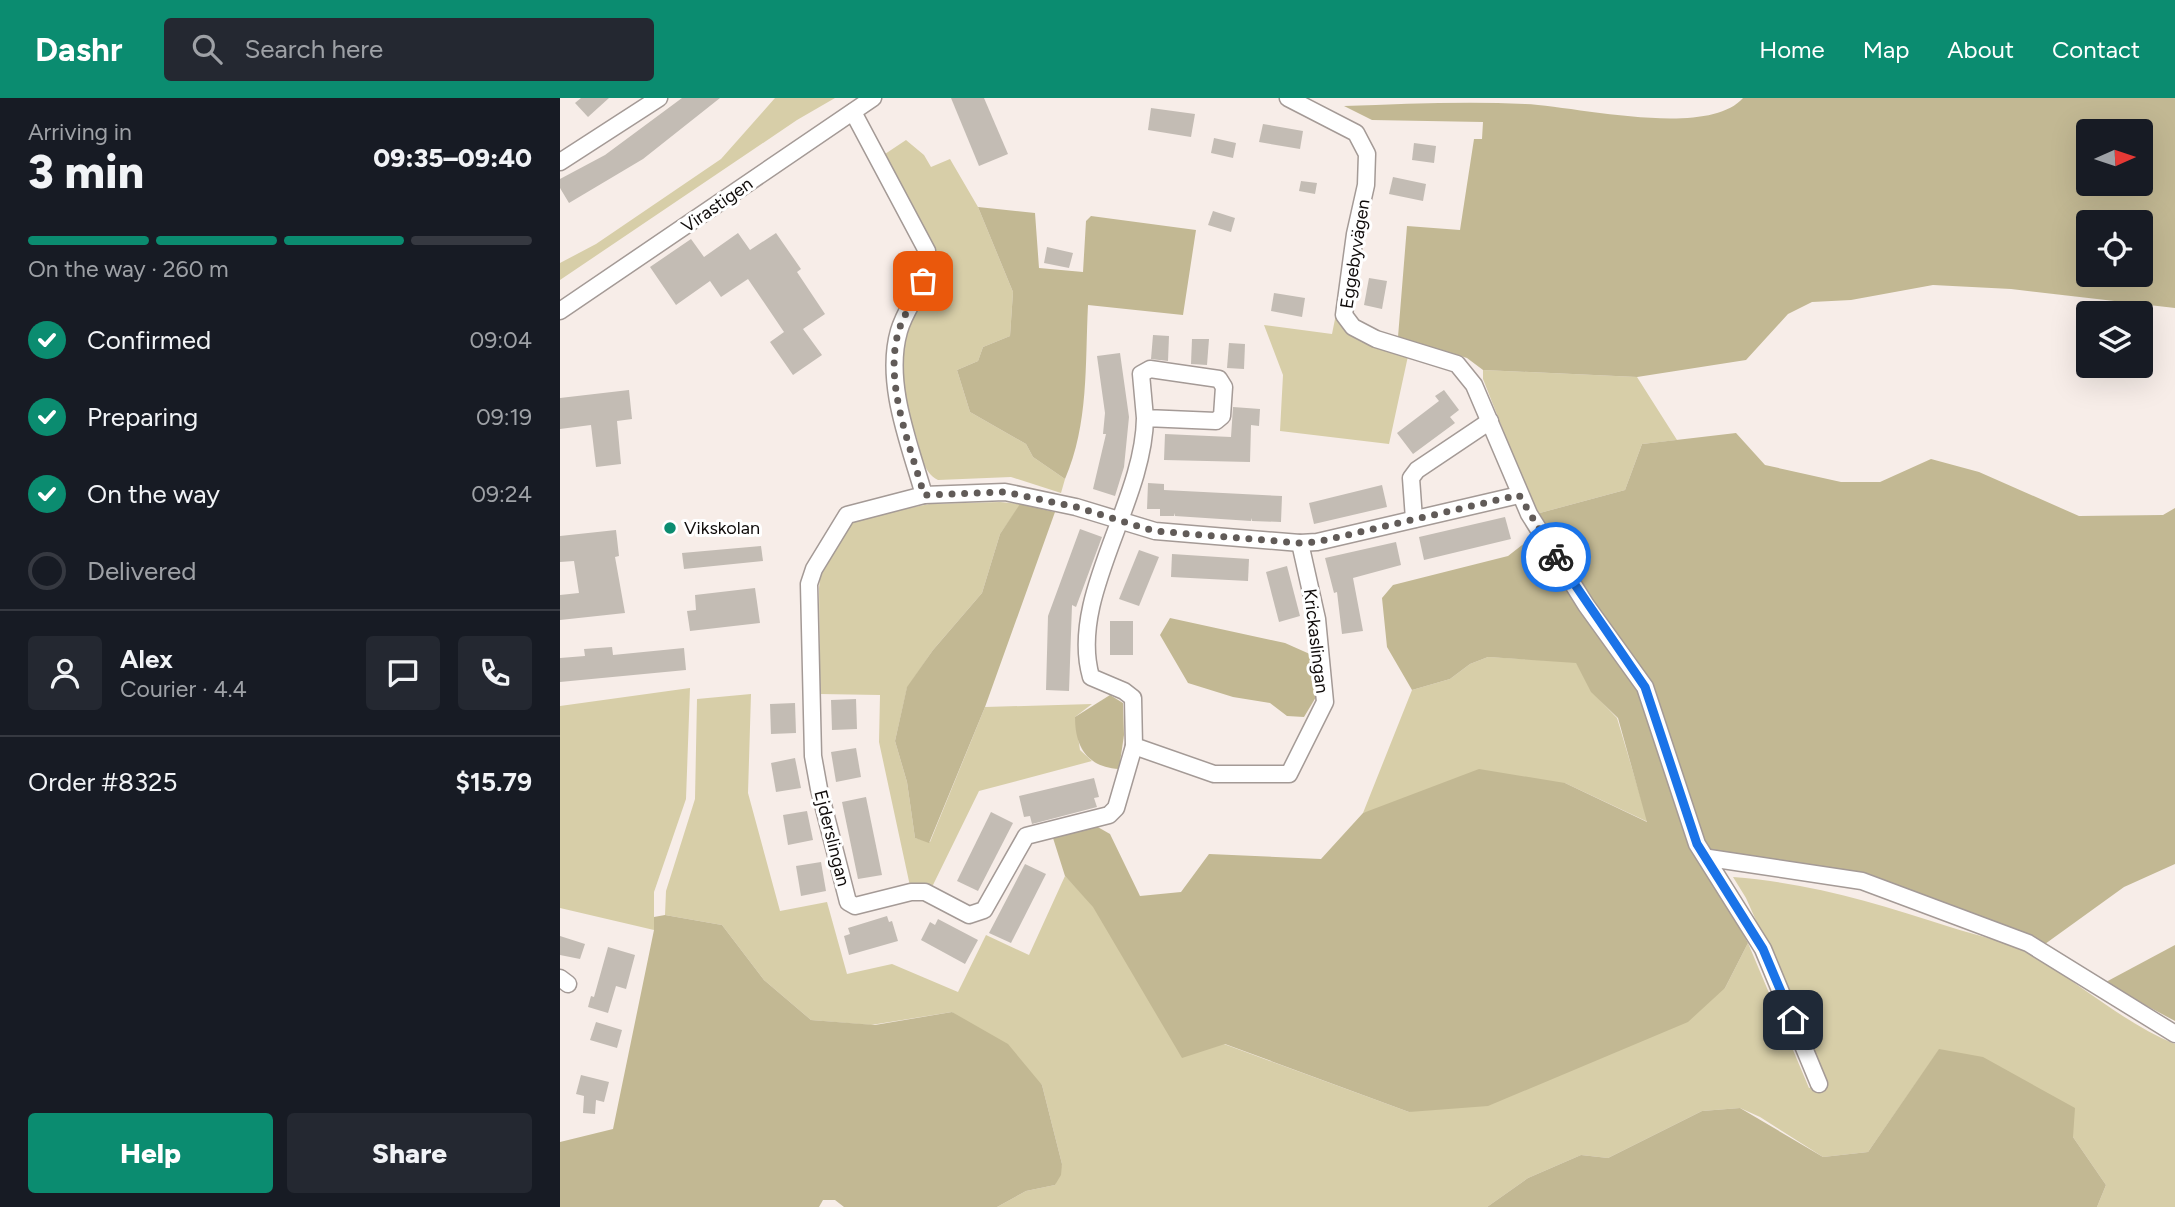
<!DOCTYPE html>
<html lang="en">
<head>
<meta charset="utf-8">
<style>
  body { margin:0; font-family:Figtree,sans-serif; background:#242831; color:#f1f3f6; height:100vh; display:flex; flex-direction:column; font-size:26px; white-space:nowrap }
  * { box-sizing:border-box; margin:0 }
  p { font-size:23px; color:#9ea1a6 }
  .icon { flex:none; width:38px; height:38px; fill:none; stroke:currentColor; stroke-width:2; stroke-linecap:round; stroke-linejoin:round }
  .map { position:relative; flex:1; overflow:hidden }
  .details { display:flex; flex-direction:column; background:#171b24; width:560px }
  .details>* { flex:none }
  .needle { width:46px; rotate:87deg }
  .tools { position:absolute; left:1516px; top:21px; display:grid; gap:14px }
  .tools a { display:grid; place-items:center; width:77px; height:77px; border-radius:7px; background:#171b24; box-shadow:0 7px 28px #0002; font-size:35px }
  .pin { position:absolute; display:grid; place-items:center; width:60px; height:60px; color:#fff; margin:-30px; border-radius:14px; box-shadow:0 4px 10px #0006 }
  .courier { position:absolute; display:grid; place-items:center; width:70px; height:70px; margin:-35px; border:5px solid #1a73e8; border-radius:50%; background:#fff; color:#222; box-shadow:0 2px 9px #0007 }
  .headline em { font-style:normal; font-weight:800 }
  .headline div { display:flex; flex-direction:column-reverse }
  .headline { display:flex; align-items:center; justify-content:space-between; height:119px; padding:0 28px }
  h1 { font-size:46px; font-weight:800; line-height:52px }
  .bar { display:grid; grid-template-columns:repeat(4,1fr); gap:10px 7px; align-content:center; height:84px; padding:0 28px }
  .bar i { height:9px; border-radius:5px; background:#363941 }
  .bar .selected { background:#0b8c70 }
  .bar p { grid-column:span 4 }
  .line { display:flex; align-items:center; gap:18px; padding:0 28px; border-top:2px solid #363941 }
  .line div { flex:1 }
  .round { display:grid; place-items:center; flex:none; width:74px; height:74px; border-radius:7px; background:#242831 }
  ol { padding:0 28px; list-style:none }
  li { display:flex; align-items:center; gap:21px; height:77px }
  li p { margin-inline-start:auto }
  li .icon { padding:7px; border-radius:50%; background:#0b8c70; color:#fff; stroke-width:4 }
  li:last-child { color:#9ea1a6 }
  li i { width:38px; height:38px; border:4px solid #363941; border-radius:50% }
  .action { display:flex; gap:14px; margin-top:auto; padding:14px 28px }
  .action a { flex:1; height:80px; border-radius:7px; background:#0b8c70; color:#fff; font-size:28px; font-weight:800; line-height:80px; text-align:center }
  .action a+a { background:#242831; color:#f1f3f6 }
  header { display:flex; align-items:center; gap:42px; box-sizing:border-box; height:98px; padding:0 35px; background:#0b8c70; color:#fff }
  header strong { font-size:33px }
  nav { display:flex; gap:38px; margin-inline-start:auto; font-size:24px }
  .search { width:490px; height:63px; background:#242831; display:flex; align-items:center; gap:18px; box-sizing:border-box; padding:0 24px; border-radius:7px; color:#9ea1a6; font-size:26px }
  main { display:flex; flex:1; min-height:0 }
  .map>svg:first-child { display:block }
  .green { fill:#d7cea8 }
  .forest { fill:#c2b893; fill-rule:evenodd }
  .building { fill:#c3bcb4 }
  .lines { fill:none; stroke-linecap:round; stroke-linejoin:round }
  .street-casing { stroke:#a49a96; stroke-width:19 }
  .street { stroke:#fff; stroke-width:16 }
  .done { stroke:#615b58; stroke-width:7; stroke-dasharray:0 12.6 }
  .route { stroke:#1a73e8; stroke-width:9 }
  .poi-dot { fill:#0b8c70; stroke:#fff; stroke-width:2.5 }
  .labels { text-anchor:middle; stroke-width:6; stroke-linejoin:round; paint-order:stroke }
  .street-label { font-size:18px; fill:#100c0b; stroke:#fff }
  .poi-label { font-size:18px; fill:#100c0b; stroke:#fff; text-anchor:start }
</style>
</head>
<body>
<header>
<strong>Dashr</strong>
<div class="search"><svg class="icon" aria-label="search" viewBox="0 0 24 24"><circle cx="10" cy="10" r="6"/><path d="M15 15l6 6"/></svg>Search here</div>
<nav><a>Home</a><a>Map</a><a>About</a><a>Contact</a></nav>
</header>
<main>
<section class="details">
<div class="headline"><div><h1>3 min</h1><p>Arriving in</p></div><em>09:35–09:40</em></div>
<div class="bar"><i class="selected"></i><i class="selected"></i><i class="selected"></i><i></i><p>On the way · 260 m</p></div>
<ol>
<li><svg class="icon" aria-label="check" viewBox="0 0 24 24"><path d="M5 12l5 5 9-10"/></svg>Confirmed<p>09:04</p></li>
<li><svg class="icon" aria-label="check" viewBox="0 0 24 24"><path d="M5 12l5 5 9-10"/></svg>Preparing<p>09:19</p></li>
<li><svg class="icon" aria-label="check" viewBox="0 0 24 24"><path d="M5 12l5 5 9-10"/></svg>On the way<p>09:24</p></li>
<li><i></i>Delivered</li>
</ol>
<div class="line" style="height:126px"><a class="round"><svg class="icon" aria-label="person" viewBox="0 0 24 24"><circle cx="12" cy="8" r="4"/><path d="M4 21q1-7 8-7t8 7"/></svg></a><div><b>Alex</b><p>Courier · 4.4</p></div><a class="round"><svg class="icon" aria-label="chat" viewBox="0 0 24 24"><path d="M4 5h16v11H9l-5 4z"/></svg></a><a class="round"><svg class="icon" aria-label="phone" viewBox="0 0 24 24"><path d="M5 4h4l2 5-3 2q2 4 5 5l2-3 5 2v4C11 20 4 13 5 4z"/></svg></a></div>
<div class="line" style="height:91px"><div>Order #8325</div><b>$15.79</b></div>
<div class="action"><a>Help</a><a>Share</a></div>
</section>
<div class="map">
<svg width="1615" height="1109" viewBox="0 0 1615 1109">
  <rect width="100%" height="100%" fill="#f7ede8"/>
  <g class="green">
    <polygon points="215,0 275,0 237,22 0,182 0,165 36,146 161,61"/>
    <path d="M346 42 364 57 371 69 390 61 418 109 453 194 450 238 423 249 418 263 397 272 410 314 466 346 473 359 505 381 501 395 451 379 378 382C363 375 361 355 357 341 352 325 346 309 343 294 334 244 357 198 373 152L325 56Z"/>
    <path d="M776 216C793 247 817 249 848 258L829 346 720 333 723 277 704 227 772 236Z"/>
    <polygon points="923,272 1077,279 1117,342 1082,346 1065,392 976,416 923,281"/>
    <polygon points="440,404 461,406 440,436 422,495 373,552 347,590 335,643 347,684 355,740 370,744 425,609 532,606 515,619 520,652 532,663 419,693 373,787 350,788 319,644 320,597 260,596 259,490 261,471 285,431 297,421 369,406"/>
    <polygon points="928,559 1016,564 1032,594 1057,620 1088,724 1005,685 803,715 852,592 890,581 910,566"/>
    <polygon points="130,590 126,701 94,794 94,832 0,810 0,608"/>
    <path d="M191 596 188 695 220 813 267 804 287 876 332 866 398 894 426 837 469 857 505 778 664 946 849 1014 1165 890 1188 845 1249 990 1267 983 1186 800 1173 779C1251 785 1316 805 1390 829 1418 838 1449 844 1475 859 1522 887 1564 925 1615 946V1109H1537L1546 1087 1513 1039 1379 952 1308 1054 1263 1059 1200 1019 1180 1010 1142 1013 1048 1060 1021 1057 968 1080 927 1109H437L466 1093 495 1087 502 1066 482 987 392 914 311 927 251 922 204 882 162 827 105 817 106 793 135 701 137 601Z"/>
  </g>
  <g class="forest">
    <path d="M1183 0H1615V210L1451 191 1373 187 1291 202 1252 204 1228 216 1186 262 1077 279 923 272 907 260 838 239 847 128 900 132 914 41H922L923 24 812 22 784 8C845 6 905 3 965 6 1015 8 1147 41 1183 0ZM1528 33H1580V86H1528ZM1528 124H1580V177H1528Z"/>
    <path d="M418 109 475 115 479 170 523 174 526 123 531 118 636 132 623 217 528 207C525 267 529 326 505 381L473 359 466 346 410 314 397 272 418 263 423 249 450 238 453 194Z"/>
    <polygon points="1176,335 1205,367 1281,384 1320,384 1371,361 1419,374 1519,418 1603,417 1615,410 1615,766 1564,789 1485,846 1305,775 1166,755 1140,759 1188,845 1165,890 1128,924 928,1008 849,1014 665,946 622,960 533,809 505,778 493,740 536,728 550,736 580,798 621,794 649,756 761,761 803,715 919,671 1005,685 1087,724 1058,620 1031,594 1016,565 928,559 910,566 890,581 852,592 827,549 822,500 833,487 948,458 971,440 976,416 1065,392 1082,346"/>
    <polygon points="460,406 495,414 425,609 369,745 355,740 347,684 335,643 347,589 373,552 422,495 440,436"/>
    <polygon points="610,520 725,545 752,557 756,599 744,619 727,618 710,605 673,599 628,585 600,537"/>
    <path d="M550 597 563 605 564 637 559 671C527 669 515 649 515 619Z"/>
    <polygon points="105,817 162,827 204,882 251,922 315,927 392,914 448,946 482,987 502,1066 501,1077 495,1087 466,1093 437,1109 284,1109 275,1102 263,1102 259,1109 0,1109 0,1044 53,1031 94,832 94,819"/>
    <polygon points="1615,847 1615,923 1544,885"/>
    <polygon points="1379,951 1423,959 1515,1010 1513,1039 1546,1087 1537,1109 927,1109 968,1080 1021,1057 1048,1060 1142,1013 1180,1010 1263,1059 1308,1054"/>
  </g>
  <g class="building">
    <polygon points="21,0 49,0 28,19 15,5"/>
    <polygon points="122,0 160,0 83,61 9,105 0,90 0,81 45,57"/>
    <polygon points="391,0 424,0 448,56 419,68"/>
    <polygon points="591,10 635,16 631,39 588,32"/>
    <polygon points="703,26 743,33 740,51 699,44"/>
    <polygon points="654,40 676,45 673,60 651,55"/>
    <polygon points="854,45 876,48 874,65 852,62"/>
    <polygon points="833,79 866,86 863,103 829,96"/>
    <polygon points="741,83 757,85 755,96 739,93"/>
    <polygon points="653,113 675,120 671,134 648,127"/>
    <polygon points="178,135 190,152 216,135 241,171 237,174 265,216 243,231 262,257 233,277 210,244 224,234 188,181 161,199 150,183 116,207 90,169 131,141 144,159"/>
    <polygon points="487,149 513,155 509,170 484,165"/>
    <polygon points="809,180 827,183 822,211 804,207"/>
    <polygon points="714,195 745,200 742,219 711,213"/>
    <polygon points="593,237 609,238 608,263 591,261"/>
    <polygon points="632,241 649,241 647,267 631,266"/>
    <polygon points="669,245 685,246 684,271 667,270"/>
    <polygon points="560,255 569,319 564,369 555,398 533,391 546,336 543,336 545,315 537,258"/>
    <polygon points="69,292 72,321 57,323 61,366 36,369 31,327 0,331 0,300"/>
    <polygon points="884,292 899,312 890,319 895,325 853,356 837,335 879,303 875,298"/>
    <polygon points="673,309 700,311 699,328 691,327 690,364 604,362 605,336 671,339"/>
    <polygon points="588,385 604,386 604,392 722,398 721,424 692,423 691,420 691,423 615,418 615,415 614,418 600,418 600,411 587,411"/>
    <polygon points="822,387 827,409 754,426 749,405"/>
    <polygon points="945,419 951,441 864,462 859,439"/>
    <polygon points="520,431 542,439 516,509 512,507 509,593 486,592 488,518"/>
    <polygon points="56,432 59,458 55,459 65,515 0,522 0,497 19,495 14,463 0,464 0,438"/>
    <polygon points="836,444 841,467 793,480 803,533 782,536 777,494 774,495 765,460"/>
    <polygon points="201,448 203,463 124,471 122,455"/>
    <polygon points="579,452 599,459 579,508 559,501"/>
    <polygon points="612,456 689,461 688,483 611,479"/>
    <polygon points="727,468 740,518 719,524 706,474"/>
    <polygon points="195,490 200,525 130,533 127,513 136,512 135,497"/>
    <rect x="550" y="523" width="23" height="34"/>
    <polygon points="52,549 53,557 124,550 126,572 0,584 0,560 25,558 24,551"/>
    <polygon points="296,601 297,631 272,632 271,602"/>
    <polygon points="235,605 236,635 211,636 210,606"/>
    <polygon points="296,650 301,679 276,684 271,654"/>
    <polygon points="235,660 241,690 216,694 211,665"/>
    <polygon points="534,680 539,699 534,700 537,709 472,726 470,718 464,719 459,698"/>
    <polygon points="306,699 322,777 298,781 282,704"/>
    <polygon points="247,713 253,742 228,747 223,717"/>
    <polygon points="431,714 453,725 418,793 397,783"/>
    <polygon points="261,764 266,793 241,798 236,768"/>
    <polygon points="465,766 486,776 451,845 429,835"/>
    <polygon points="327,818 329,824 332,823 338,843 289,857 284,838 290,836 288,830"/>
    <polygon points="378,821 418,842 405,866 361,842 370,824 375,827"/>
    <polygon points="0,838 25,846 20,861 0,857"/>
    <polygon points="48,849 75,857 66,891 56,888 48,915 28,909 31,898 34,899"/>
    <polygon points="36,924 62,932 57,950 30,942"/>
    <polygon points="21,977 49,984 44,1004 36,1002 35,1016 23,1015 24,998 16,996"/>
  </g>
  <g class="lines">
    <defs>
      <g id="street">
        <polyline points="728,0 796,35 807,56 806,87 795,136 784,217 793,229 816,241 897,266 914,287 969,416 1026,507 1085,589 1137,746 1203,851 1259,986"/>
        <path d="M293 14 367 153C371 185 347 204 339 233 324 285 350 347 364 397L445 394 516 409 595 433 740 445 757 444 959 397"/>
        <polyline points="0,64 99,0"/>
        <polyline points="0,213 313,0"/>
        <path d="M585 320 581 276 590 271 659 281 664 289 662 318 656 323 585 320C584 405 508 499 531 579L564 593 573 600 574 648 654 676H729L765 604 757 521 740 445"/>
        <polyline points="364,397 287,417 254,471 249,486 253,658 259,691 288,804 295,808 351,794 365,794 409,817 424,812 466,738 549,717 556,710 574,648"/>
        <polyline points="854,421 851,380 857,372 930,323"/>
        <polyline points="1149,760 1302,783 1468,845 1615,936"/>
        <polyline points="0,880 8,886"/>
      </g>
    </defs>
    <use href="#street" class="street-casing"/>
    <use href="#street" class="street"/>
  </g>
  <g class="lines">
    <path class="done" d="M363 183C356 200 344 215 339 232 323 283 350 347 364 397L445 394 516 409 594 433 740 445 757 444 959 397 996 459"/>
    <polyline class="route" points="996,459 1085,589 1137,746 1203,851 1233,922"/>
  </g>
  <circle class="poi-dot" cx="110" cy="430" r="7"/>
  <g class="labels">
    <g class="street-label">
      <text transform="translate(157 107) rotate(-35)" y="6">Virastigen</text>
      <text transform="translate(795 156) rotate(-81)" y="6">Eggebyvägen</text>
      <text transform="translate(756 543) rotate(83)" y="6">Krickaslingan</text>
      <text transform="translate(272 740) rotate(76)" y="6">Ejderslingan</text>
    </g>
    <g class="poi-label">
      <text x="124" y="436">Vikskolan</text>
    </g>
  </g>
</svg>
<div class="tools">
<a><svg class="needle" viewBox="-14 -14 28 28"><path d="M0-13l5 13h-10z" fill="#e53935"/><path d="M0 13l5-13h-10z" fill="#9ea1a6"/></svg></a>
<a><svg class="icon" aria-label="locate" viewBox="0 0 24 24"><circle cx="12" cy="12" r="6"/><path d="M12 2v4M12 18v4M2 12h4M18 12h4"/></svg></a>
<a><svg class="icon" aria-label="layers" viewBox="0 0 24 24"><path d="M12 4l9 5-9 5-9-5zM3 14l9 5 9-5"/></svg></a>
</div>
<div class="pin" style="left:363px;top:183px;background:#ea580c"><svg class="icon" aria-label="bag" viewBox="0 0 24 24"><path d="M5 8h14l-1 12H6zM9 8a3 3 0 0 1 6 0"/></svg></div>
<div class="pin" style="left:1233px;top:922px;background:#1f2937"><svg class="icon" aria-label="home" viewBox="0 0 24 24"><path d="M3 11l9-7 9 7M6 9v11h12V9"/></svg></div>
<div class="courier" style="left:996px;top:459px"><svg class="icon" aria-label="bike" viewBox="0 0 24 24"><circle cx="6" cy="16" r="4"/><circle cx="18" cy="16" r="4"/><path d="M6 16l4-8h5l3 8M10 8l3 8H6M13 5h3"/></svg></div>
</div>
</main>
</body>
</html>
